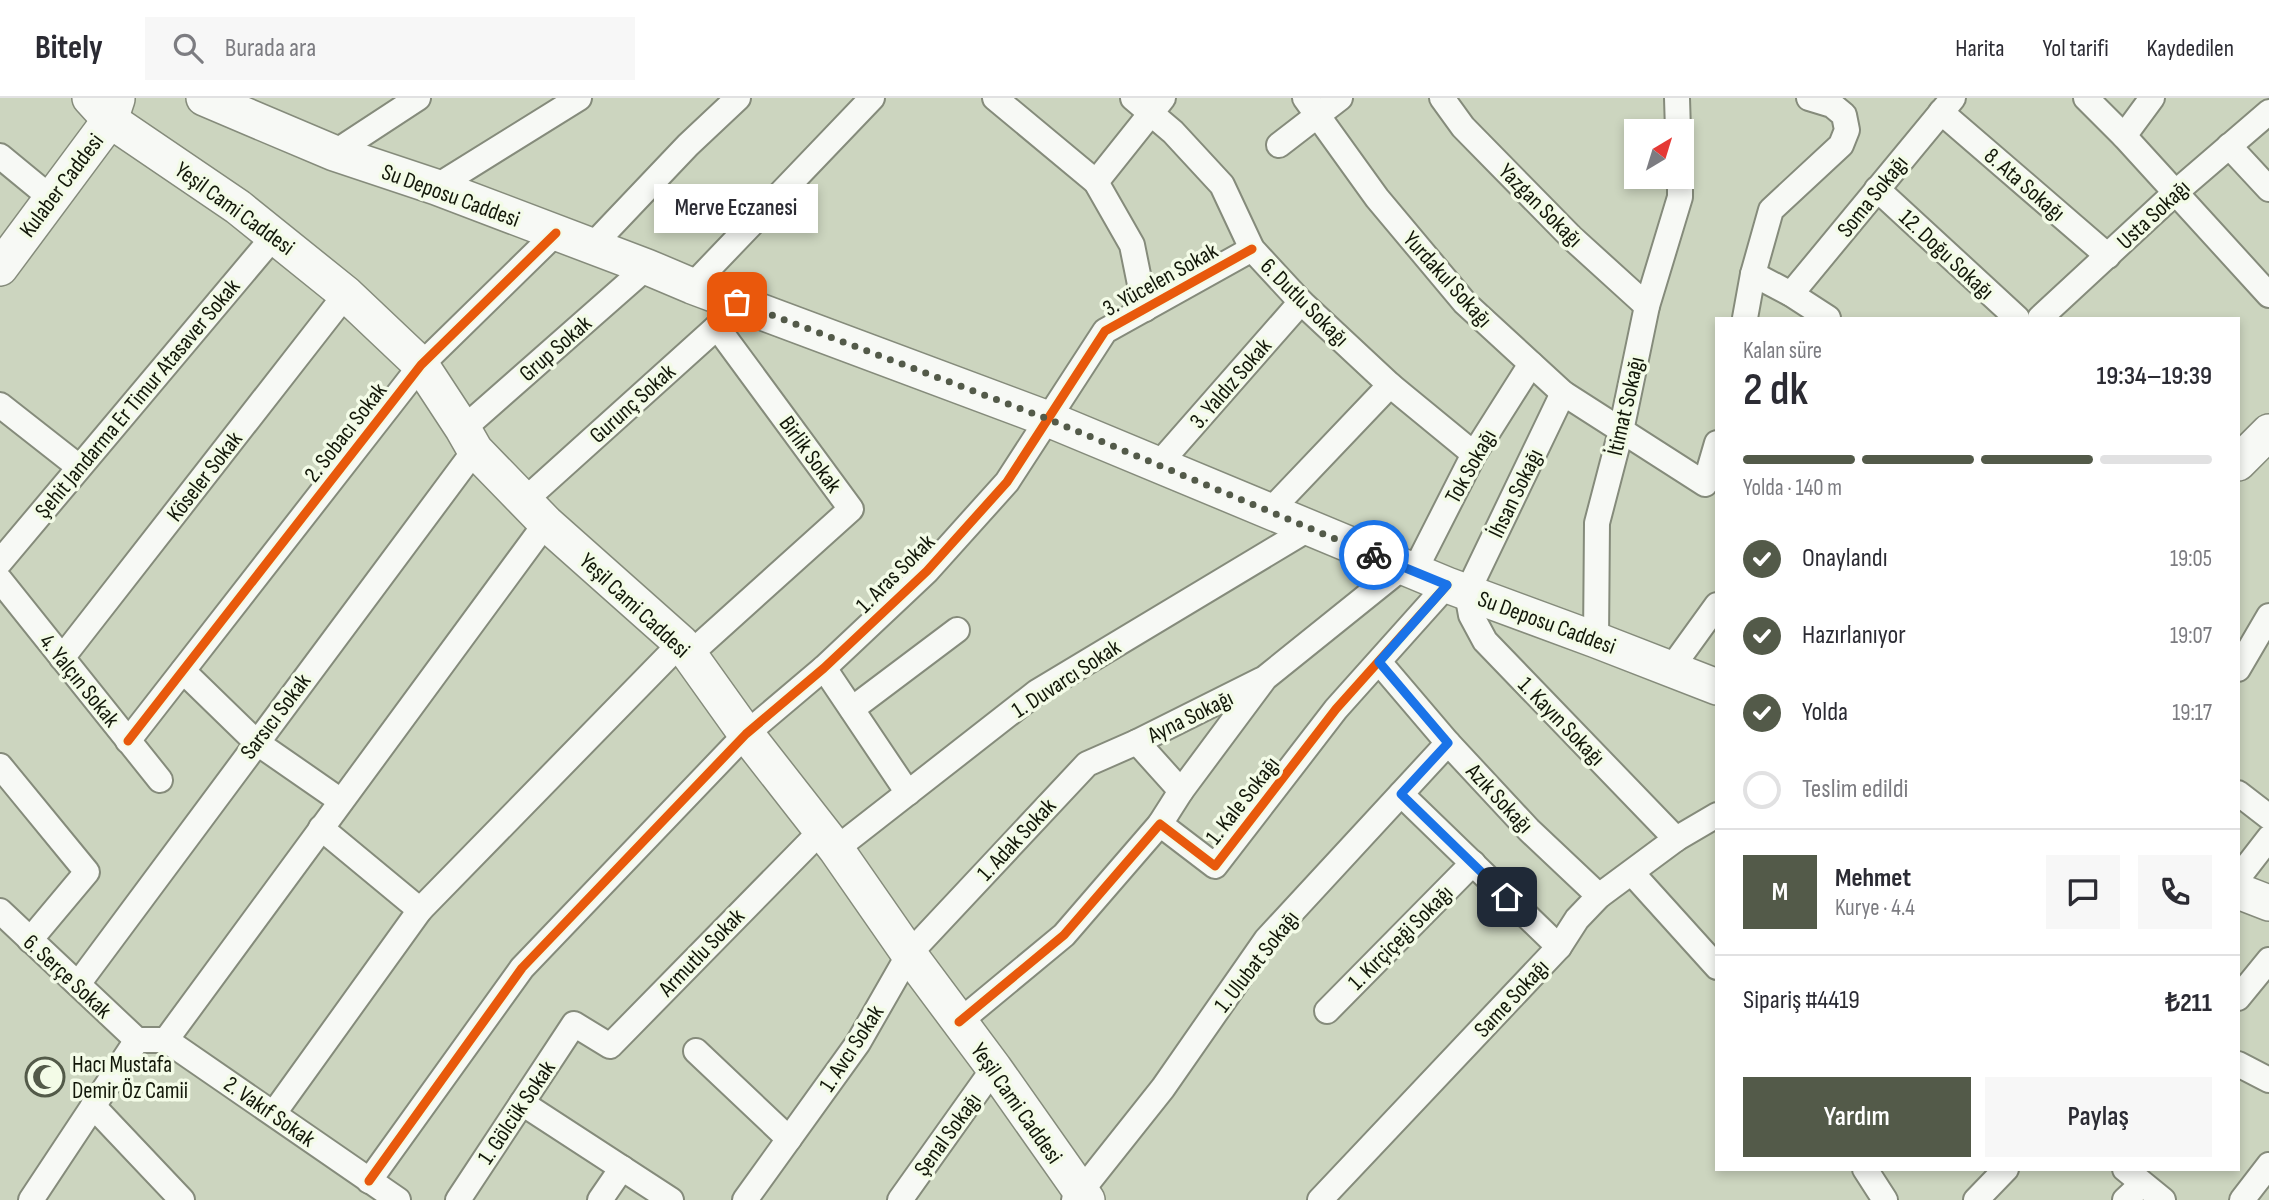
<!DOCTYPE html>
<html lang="tr">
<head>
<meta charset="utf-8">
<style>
  body { margin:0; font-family:"Sofia Sans Condensed",sans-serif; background:#f7f7f7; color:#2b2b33; height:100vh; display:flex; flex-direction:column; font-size:26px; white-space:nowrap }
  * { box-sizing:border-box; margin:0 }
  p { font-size:23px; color:#7c7c81 }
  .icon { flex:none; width:38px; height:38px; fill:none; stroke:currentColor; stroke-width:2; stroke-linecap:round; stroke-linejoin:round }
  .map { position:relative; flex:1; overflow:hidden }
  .drawer { position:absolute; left:1715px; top:219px; width:525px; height:854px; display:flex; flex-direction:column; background:#fff; border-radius:0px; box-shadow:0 4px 10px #0003 }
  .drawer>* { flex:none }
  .needle { width:46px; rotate:38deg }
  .buttons { position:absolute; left:1624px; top:21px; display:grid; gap:14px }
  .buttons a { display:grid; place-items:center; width:70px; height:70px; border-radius:0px; background:#fff; box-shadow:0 4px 10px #0003; font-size:35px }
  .pin { position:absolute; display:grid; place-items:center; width:60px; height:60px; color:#fff; margin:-30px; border-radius:14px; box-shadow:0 4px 10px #0006 }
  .courier { position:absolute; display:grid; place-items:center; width:70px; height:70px; margin:-35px; border:5px solid #1a73e8; border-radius:50%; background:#fff; color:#222; box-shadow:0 2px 9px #0007 }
  .bubble { position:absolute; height:49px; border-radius:0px; background:#fff; box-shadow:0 4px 10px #0003; font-size:23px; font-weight:600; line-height:49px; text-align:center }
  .head em { font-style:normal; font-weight:600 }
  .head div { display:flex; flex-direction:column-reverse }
  .head { display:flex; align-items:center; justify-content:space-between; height:119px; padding:0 28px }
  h1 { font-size:46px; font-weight:600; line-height:52px }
  .bar { display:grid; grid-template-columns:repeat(4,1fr); gap:10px 7px; align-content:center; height:84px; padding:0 28px }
  .bar i { height:9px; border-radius:5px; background:#e1e1e2 }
  .bar .selected { background:#535a49 }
  .bar p { grid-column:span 4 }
  .line { display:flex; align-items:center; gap:18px; padding:0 28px; border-top:2px solid #e1e1e2 }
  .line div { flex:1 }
  .round { display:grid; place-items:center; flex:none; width:74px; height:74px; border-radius:0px; background:#f7f7f7 }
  ol { padding:0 28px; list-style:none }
  li { display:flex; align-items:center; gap:21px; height:77px }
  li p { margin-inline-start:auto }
  li .icon { padding:7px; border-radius:50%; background:#535a49; color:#fff; stroke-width:4 }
  li:last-child { color:#7c7c81 }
  li i { width:38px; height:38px; border:4px solid #e1e1e2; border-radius:50% }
  .cta { display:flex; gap:14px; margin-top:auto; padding:14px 28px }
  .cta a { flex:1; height:80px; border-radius:0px; background:#535a49; color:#fff; font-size:28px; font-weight:600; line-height:80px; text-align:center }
  .cta a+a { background:#f7f7f7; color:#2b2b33 }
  header { display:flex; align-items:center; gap:42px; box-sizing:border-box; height:98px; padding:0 35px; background:#fff; border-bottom:2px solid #e1e1e2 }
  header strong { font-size:33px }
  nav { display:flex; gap:38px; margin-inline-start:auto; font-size:24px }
  .search { width:490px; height:63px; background:#f7f7f7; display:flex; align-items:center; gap:18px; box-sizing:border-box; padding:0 24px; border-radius:0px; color:#7c7c81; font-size:26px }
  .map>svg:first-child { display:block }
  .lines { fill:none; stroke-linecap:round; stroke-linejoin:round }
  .street-casing { stroke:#858b7b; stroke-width:28 }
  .secondary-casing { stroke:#858b7b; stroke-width:38 }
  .street { stroke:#f7f9f5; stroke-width:24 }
  .secondary { stroke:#f7f9f5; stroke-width:35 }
  .cycleway-casing { stroke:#f3fbe7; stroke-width:13 }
  .cycleway { stroke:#e8590c; stroke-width:9 }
  .done { stroke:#535a49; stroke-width:7; stroke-dasharray:0 12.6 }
  .route { stroke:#1a73e8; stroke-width:9 }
  .labels { text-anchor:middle; stroke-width:7; stroke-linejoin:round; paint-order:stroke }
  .street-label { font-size:23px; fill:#121709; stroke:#f3fbe7 }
  .poi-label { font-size:23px; fill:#121709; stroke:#f3fbe7; text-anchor:start }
</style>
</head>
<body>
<header>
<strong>Bitely</strong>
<div class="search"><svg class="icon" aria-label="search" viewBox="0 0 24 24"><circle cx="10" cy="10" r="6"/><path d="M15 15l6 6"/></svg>Burada ara</div>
<nav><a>Harita</a><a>Yol tarifi</a><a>Kaydedilen</a></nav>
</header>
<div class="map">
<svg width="2269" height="1102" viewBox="0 0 2269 1102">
  <rect width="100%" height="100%" fill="#ccd5bf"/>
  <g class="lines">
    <defs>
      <g id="street">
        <polyline points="995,0 1096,84 1132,147 1145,211"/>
        <polyline points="1133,0 1173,34 1222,87 1252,151 1301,204 1390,287 1474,356"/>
        <polyline points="1305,0 1377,100 1465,205 1563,295 1705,386 1717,345"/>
        <polyline points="1442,0 1463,29 1571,139 1647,208"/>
        <polyline points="1677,0 1678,33"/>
        <polyline points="2086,0 2124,38 2269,197"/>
        <polyline points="1941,14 2108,158"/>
        <polyline points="2124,38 2152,0"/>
        <polyline points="1279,47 1340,0"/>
        <polyline points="2229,48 2269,91"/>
        <polyline points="334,55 418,0"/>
        <polyline points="0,58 51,100"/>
        <polyline points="1096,84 1163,0"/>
        <polyline points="436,89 579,0"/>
        <polyline points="1877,91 2017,220"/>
        <polyline points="592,148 688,47 738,0"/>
        <polyline points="1753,176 1791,196 1828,220"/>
        <polyline points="692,188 872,0"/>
        <polyline points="1791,196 1953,0"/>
        <polyline points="1745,220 1753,176 1771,112 1841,47 1847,32 1844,17 1832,7 1809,0"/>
        <polyline points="2040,220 2176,94 2269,14"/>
        <polyline points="1563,295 1467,495 1471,517 1485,543 1676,741"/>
        <polyline points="0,307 79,369"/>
        <polyline points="463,331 647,169"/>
        <polyline points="1158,367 1301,204"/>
        <polyline points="524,403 717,229 728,216"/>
        <polyline points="1270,413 1390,287"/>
        <polyline points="0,464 275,137"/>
        <polyline points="1414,474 1474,356 1531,266"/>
        <polyline points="0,482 160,682"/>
        <polyline points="1596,542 1597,425 1621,333 1647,208 1680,99 1680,79"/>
        <polyline points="690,556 851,411 717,229"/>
        <polyline points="62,560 346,196"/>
        <polyline points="1379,564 1448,645 1529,732 1599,798"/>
        <polyline points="824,570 908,695"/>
        <polyline points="2238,571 2269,518"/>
        <polyline points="1670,572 1717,507"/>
        <polyline points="183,573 256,644 341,703"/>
        <polyline points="852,611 957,532"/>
        <polyline points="128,643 421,267 556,135"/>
        <polyline points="0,668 87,774 30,842"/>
        <polyline points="1181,693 1265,580 1403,469"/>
        <polyline points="2238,695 2269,719"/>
        <polyline points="1401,696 1559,849"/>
        <polyline points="1160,726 1181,693 1137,644 1261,582"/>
        <polyline points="321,730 420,812"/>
        <polyline points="836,751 1037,594 1310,430"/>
        <polyline points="1632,775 1717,869"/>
        <polyline points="2238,780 2269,740"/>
        <polyline points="0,813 137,942"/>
        <polyline points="78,886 475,352"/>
        <polyline points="2238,900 2269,862"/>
        <polyline points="1327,913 1473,765"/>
        <polyline points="959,924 1064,837 1160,726 1215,768 1336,611 1447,487"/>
        <polyline points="137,942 166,942 398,1102"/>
        <polyline points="166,942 546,425"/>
        <polyline points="696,953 789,1041"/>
        <polyline points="2238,966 2269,982"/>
        <polyline points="522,1005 671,1102"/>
        <polyline points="93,1008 182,1102"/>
        <polyline points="274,1015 420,812 681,545"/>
        <polyline points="1865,1071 1885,1102"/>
        <polyline points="2125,1071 2163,1102"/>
        <polyline points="369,1083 522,870 746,636 824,570 927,473 1007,384 1105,233 1252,151"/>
        <polyline points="31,1102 137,942"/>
        <polyline points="458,1102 574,926 610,948 822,732"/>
        <polyline points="600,1102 622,1070"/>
        <polyline points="745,1102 858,945 909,856 1087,666 1137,644"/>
        <polyline points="900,1102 994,970"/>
        <polyline points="1074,1102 1163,990 1266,842 1448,645"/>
        <polyline points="1320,1102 1559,849 1577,821 1599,798 1676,741 1717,717"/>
        <polyline points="1976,1102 2006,1071"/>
        <polyline points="2125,1102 2142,1086"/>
        <polyline points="2242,1102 2269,1067"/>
      </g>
      <g id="secondary">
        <polyline points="90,0 110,22 238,109 346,196 421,267 463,331 475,352 546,425 681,545 746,636 836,751 909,856 994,970 1087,1102"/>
        <polyline points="204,0 334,55 436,89 647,169 692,188 1048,321 1447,487 1596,542 1717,589"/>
        <polyline points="0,170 110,22 117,1"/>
        <polyline points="2238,365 2269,334"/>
        <polyline points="2238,793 2269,805"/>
      </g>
    </defs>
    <use href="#street" class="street-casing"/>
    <use href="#secondary" class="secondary-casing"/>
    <use href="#street" class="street"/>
    <use href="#secondary" class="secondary"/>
    <defs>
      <g id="cycleway">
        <polyline points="128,643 421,267 556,135"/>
        <polyline points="959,924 1064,837 1160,726 1215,768 1336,611 1447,487"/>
        <polyline points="369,1083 522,870 746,636 824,570 927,473 1007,384 1105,233 1252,151"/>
      </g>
    </defs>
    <use href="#cycleway" class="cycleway-casing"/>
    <use href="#cycleway" class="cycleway"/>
  </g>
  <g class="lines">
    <polyline class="done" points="737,204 1048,321 1374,457"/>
    <polyline class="route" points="1374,457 1447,487 1379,564 1448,645 1401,696 1507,799"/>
  </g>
  <defs>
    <symbol id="mosque-ring" viewBox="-11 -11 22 22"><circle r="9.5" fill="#f3fbe7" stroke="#535a49" stroke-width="1.5"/><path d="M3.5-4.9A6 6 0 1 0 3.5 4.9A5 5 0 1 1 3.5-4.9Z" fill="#535a49"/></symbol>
  </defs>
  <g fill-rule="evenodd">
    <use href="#mosque-ring" x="23" y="957" width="44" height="44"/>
  </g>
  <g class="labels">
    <g class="street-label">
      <text transform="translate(2025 86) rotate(41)" y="8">8. Ata Sokağı</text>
      <text transform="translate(61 87) rotate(-53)" y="8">Kulaber Caddesi</text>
      <text transform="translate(451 97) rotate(20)" y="8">Su Deposu Caddesi</text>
      <text transform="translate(1872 98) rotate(-51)" y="8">Soma Sokağı</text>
      <text transform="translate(1541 107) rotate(45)" y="8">Yazgan Sokağı</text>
      <text transform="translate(235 110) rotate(36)" y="8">Yeşil Cami Caddesi</text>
      <text transform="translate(2153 116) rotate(-43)" y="8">Usta Sokağı</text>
      <text transform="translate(1947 156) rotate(43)" y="8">12. Doğu Sokağı</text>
      <text transform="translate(1160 181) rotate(-29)" y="8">3. Yücelen Sokak</text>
      <text transform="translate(1448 181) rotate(48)" y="8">Yurdakul Sokağı</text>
      <text transform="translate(1305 204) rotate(45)" y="8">6. Dutlu Sokağı</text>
      <text transform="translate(555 250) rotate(-41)" y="8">Grup Sokak</text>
      <text transform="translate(1230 285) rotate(-49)" y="8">3. Yaldız Sokak</text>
      <text transform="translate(137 300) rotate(-50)" y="8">Şehit Jandarma Er Timur Atasaver Sokak</text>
      <text transform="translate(632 305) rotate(-42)" y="8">Gurunç Sokak</text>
      <text transform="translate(1625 308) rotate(-77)" y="8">İtimat Sokağı</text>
      <text transform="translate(345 334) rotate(-52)" y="8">2. Sobacı Sokak</text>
      <text transform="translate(811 356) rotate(54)" y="8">Birlik Sokak</text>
      <text transform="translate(1470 368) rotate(-61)" y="8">Tok Sokağı</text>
      <text transform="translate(204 378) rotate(-52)" y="8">Köseler Sokak</text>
      <text transform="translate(1515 395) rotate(-64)" y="8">İhsan Sokağı</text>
      <text transform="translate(895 475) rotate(-45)" y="8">1. Aras Sokak</text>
      <text transform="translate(635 507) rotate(43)" y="8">Yeşil Cami Caddesi</text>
      <text transform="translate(1547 524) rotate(20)" y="8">Su Deposu Caddesi</text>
      <text transform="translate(1066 580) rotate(-33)" y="8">1. Duvarcı Sokak</text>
      <text transform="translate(80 582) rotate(51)" y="8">4. Yalçın Sokak</text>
      <text transform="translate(275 618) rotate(-53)" y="8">Sarsıcı Sokak</text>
      <text transform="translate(1190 618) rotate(-26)" y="8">Ayna Sokağı</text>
      <text transform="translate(1562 623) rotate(46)" y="8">1. Kayın Sokağı</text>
      <text transform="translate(1500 700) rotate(47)" y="8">Azık Sokağı</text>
      <text transform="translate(1242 702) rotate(-52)" y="8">1. Kale Sokağı</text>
      <text transform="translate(1016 741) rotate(-47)" y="8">1. Adak Sokak</text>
      <text transform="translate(1400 839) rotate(-45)" y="8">1. Kırçiçeği Sokağı</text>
      <text transform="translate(701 854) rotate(-46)" y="8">Armutlu Sokak</text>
      <text transform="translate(1256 863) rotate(-52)" y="8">1. Ulubat Sokağı</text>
      <text transform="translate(68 878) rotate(43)" y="8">6. Serçe Sokak</text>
      <text transform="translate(1511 900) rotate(-47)" y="8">Same Sokağı</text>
      <text transform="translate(851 950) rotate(-57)" y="8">1. Avcı Sokak</text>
      <text transform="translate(1017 1005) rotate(55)" y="8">Yeşil Cami Caddesi</text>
      <text transform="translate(270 1013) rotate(35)" y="8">2. Vakıf Sokak</text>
      <text transform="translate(516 1014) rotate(-56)" y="8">1. Gölcük Sokak</text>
      <text transform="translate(947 1036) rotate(-54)" y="8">Şenal Sokağı</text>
    </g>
    <g class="poi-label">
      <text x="72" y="974">Hacı Mustafa<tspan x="72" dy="26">Demir Öz Camii</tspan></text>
    </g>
  </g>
</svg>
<div class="buttons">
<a><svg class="needle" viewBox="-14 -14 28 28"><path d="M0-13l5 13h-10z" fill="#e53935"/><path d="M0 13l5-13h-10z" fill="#7c7c81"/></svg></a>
</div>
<div class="pin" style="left:737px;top:204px;background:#ea580c"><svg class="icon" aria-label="bag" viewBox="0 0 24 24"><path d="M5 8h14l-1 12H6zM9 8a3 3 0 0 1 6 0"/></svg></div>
<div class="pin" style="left:1507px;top:799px;background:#1f2937"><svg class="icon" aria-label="home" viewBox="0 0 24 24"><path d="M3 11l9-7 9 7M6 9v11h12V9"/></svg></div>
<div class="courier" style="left:1374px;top:457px"><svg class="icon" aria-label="bike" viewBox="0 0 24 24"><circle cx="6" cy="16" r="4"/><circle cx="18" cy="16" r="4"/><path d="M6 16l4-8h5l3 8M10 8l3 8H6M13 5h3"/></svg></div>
<div class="bubble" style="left:654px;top:86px;width:164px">Merve Eczanesi</div>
<section class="drawer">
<div class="head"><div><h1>2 dk</h1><p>Kalan süre</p></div><em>19:34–19:39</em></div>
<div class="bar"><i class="selected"></i><i class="selected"></i><i class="selected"></i><i></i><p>Yolda · 140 m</p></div>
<ol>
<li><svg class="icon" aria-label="check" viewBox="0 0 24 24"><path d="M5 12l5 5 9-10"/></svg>Onaylandı<p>19:05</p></li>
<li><svg class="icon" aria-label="check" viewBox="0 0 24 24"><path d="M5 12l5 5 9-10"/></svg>Hazırlanıyor<p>19:07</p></li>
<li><svg class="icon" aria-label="check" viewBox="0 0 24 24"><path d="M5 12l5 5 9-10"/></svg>Yolda<p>19:17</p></li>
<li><i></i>Teslim edildi</li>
</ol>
<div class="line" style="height:126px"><b class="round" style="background:#535a49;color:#fff">M</b><div><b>Mehmet</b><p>Kurye · 4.4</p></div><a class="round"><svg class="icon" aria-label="chat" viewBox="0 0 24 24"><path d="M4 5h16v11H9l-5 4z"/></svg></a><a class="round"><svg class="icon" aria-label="phone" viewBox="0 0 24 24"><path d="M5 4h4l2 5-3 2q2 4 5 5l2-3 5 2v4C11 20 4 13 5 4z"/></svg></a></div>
<div class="line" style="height:91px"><div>Sipariş #4419</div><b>₺211</b></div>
<div class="cta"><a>Yardım</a><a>Paylaş</a></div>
</section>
</div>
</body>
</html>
